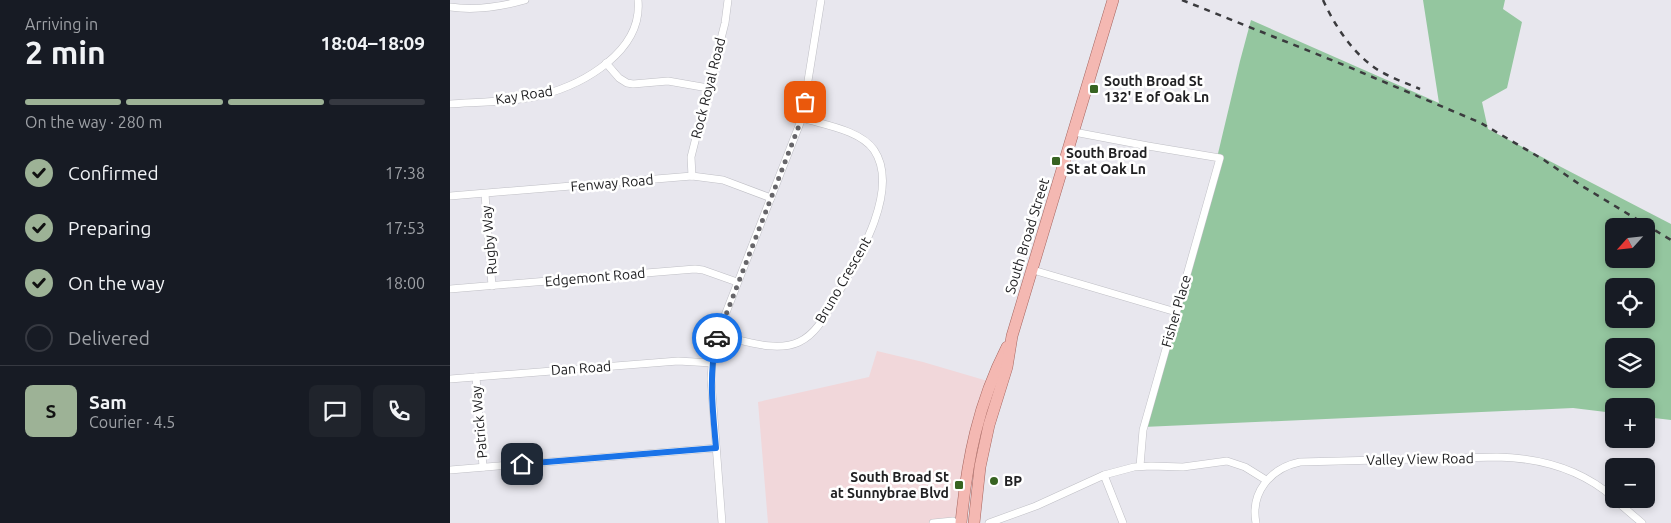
<!DOCTYPE html>
<html lang="en">
<head>
<meta charset="utf-8">
<style>
  body { margin:0; font-family:Ubuntu,sans-serif; background:#20242c; color:#f1f3f6; height:100vh; display:flex; flex-direction:column; font-size:19px; white-space:nowrap }
  * { box-sizing:border-box; margin:0 }
  p { font-size:16px; color:#9ea1a6 }
  .icon { flex:none; width:28px; height:28px; fill:none; stroke:currentColor; stroke-width:2; stroke-linecap:round; stroke-linejoin:round }
  .map { position:relative; flex:1; overflow:hidden }
  .sheet { display:flex; flex-direction:column; background:#171b24; width:450px }
  .sheet>* { flex:none }
  .needle { width:32px; rotate:243deg }
  .buttons { position:absolute; left:1155px; top:218px; display:grid; gap:10px }
  .buttons a { display:grid; place-items:center; width:50px; height:50px; border-radius:8px; background:#171b24; box-shadow:0 2px 8px #0003; font-size:25px }
  .pin { position:absolute; display:grid; place-items:center; width:42px; height:42px; color:#fff; margin:-21px; border-radius:10px; box-shadow:0 2px 8px #0006 }
  .courier { position:absolute; display:grid; place-items:center; width:50px; height:50px; margin:-25px; border:4px solid #1a73e8; border-radius:50%; background:#fff; color:#222; box-shadow:0 1px 6px #0007 }
  .head em { font-style:normal; font-weight:600 }
  .head div { display:flex; flex-direction:column-reverse }
  .head { display:flex; align-items:center; justify-content:space-between; height:85px; padding:0 25px }
  h1 { font-size:32px; font-weight:600; line-height:38px }
  .bar { display:grid; grid-template-columns:repeat(4,1fr); gap:8px 5px; align-content:center; height:60px; padding:0 25px }
  .bar i { height:6px; border-radius:4px; background:#363941 }
  .bar .on { background:#9db296 }
  .bar p { grid-column:span 4 }
  .line { display:flex; align-items:center; gap:12px; padding:0 25px; border-top:1px solid #363941 }
  .line div { flex:1 }
  .round { display:grid; place-items:center; flex:none; width:52px; height:52px; border-radius:8px; background:#20242c }
  ol { padding:0 25px; list-style:none }
  li { display:flex; align-items:center; gap:15px; height:55px }
  li p { margin-inline-start:auto }
  li .icon { padding:5px; border-radius:50%; background:#9db296; color:#111; stroke-width:4 }
  li:last-child { color:#9ea1a6 }
  li i { width:28px; height:28px; border:2px solid #363941; border-radius:50% }
  main { display:flex; flex:1; min-height:0 }
  .map>svg:first-child { display:block }
  .commercial { fill:#f1d7da }
  .green { fill:#94c69f; fill-rule:evenodd }
  .lines { fill:none; stroke-linecap:round; stroke-linejoin:round }
  .minor-casing { stroke:#bfbfc5; stroke-width:8 }
  .primary-casing { stroke:#a5655f; stroke-width:12 }
  .minor { stroke:#fff; stroke-width:7 }
  .primary { stroke:#f4b8b2; stroke-width:11 }
  .rail { stroke:#3b3b3e; stroke-width:2.5; stroke-dasharray:6 6; stroke-linecap:butt }
  .done { stroke:#67666a; stroke-width:5; stroke-dasharray:0 9 }
  .route { stroke:#1a73e8; stroke-width:6 }
  .poi-dot { fill:#376321; stroke:#fff; stroke-width:2 }
  .labels { text-anchor:middle; stroke-width:5; stroke-linejoin:round; paint-order:stroke }
  .poi-label { font-size:14px; font-weight:bold; fill:#212123; stroke:#fff; text-anchor:start }
  .street-label { font-size:14px; fill:#212123; stroke:#fff }
</style>
</head>
<body>
<main>
<section class="sheet">
<div class="head"><div><h1>2 min</h1><p>Arriving in</p></div><em>18:04–18:09</em></div>
<div class="bar"><i class="on"></i><i class="on"></i><i class="on"></i><i></i><p>On the way · 280 m</p></div>
<ol>
<li><svg class="icon" aria-label="check" viewBox="0 0 24 24"><path d="M5 12l5 5 9-10"/></svg>Confirmed<p>17:38</p></li>
<li><svg class="icon" aria-label="check" viewBox="0 0 24 24"><path d="M5 12l5 5 9-10"/></svg>Preparing<p>17:53</p></li>
<li><svg class="icon" aria-label="check" viewBox="0 0 24 24"><path d="M5 12l5 5 9-10"/></svg>On the way<p>18:00</p></li>
<li><i></i>Delivered</li>
</ol>
<div class="line" style="height:90px"><b class="round" style="background:#9db296;color:#111">S</b><div><b>Sam</b><p>Courier · 4.5</p></div><a class="round"><svg class="icon" aria-label="chat" viewBox="0 0 24 24"><path d="M4 5h16v11H9l-5 4z"/></svg></a><a class="round"><svg class="icon" aria-label="phone" viewBox="0 0 24 24"><path d="M5 4h4l2 5-3 2q2 4 5 5l2-3 5 2v4C11 20 4 13 5 4z"/></svg></a></div>
</section>
<div class="map">
<svg width="1221" height="523" viewBox="0 0 1221 523">
  <rect width="100%" height="100%" fill="#e8e7ee"/>
  <polygon class="commercial" points="427,351 473,362 541,382 511,523 318,523 308,402 419,377"/>
  <path class="green" d="M973 0H1055L1053 9 1072 22 1057 88 1032 102 1038 129 1221 224V420L1196 417V406H1164V413L1123 408 693 427 756 204 790 61 801 20 989 103ZM1164 226H1196V259H1164ZM1164 286H1196V319H1164ZM1164 346H1196V379H1164Z"/>
  <g class="lines">
    <defs>
      <g id="minor">
        <path d="M0 7C26 11 50 7 75 0"/>
        <polyline points="156,63 169,78 177,83 183,84 218,81 258,88"/>
        <path d="M0 104C30 102 62 102 92 95 134 84 193 51 188 0"/>
        <polyline points="624,132 698,146 770,158 693,430 690,466"/>
        <polyline points="242,176 241,157 275,23 278,0"/>
        <polyline points="35,194 42,286"/>
        <polyline points="0,196 242,176 273,180 321,198"/>
        <polyline points="583,270 726,312"/>
        <polyline points="0,289 245,269 253,270 287,282"/>
        <path d="M268 335C293 340 325 353 349 342 368 333 377 312 387 295 407 261 451 190 424 150 410 130 374 125 352 118"/>
        <polyline points="26,377 33,467"/>
        <polyline points="0,379 228,361 262,363"/>
        <polyline points="0,470 266,448"/>
        <polyline points="1196,472 1201,467"/>
        <polyline points="654,475 673,523"/>
        <polyline points="1164,499 1192,523"/>
        <polyline points="272,523 261,379 263,353 270,328 352,118 371,0"/>
        <polyline points="483,523 503,521 505,523"/>
        <polyline points="539,523 586,506 654,475 684,467 701,466 733,467 777,461 795,467 816,480"/>
        <path d="M806 523C800 492 821 468 850 462L1047 457C1091 458 1131 469 1164 498"/>
      </g>
      <g id="primary">
        <path d="M511 523C517 460 528 404 557 347"/>
        <polyline points="524,523 530,467 539,425 557,367 562,336 663,0"/>
      </g>
    </defs>
    <use href="#minor" class="minor-casing"/>
    <use href="#primary" class="primary-casing"/>
    <use href="#minor" class="minor"/>
    <use href="#primary" class="primary"/>
    <g class="rail">
      <polyline points="732,0 894,65 1031,123 1094,160 1132,186 1221,240"/>
      <path d="M873 0C884 24 900 49 921 65 935 76 954 82 970 89"/>
    </g>
  </g>
  <g class="lines">
    <polyline class="done" points="267,338 352,118 355,102"/>
    <path class="route" d="M72 464 266 448C263 411 258 375 267 338"/>
  </g>
  <g class="poi-dot">
    <rect x="639" y="84" width="10" height="10" rx="2.5"/>
    <rect x="601" y="156" width="10" height="10" rx="2.5"/>
    <circle cx="544" cy="481" r="5"/>
    <rect x="504" y="480" width="10" height="10" rx="2.5"/>
  </g>
  <g class="labels">
    <g class="poi-label">
      <text x="654" y="86">South Broad St<tspan x="654" dy="16">132' E of Oak Ln</tspan></text>
      <text x="616" y="158">South Broad<tspan x="616" dy="16">St at Oak Ln</tspan></text>
      <text x="499" y="482" text-anchor="end">South Broad St<tspan x="499" dy="16">at Sunnybrae Blvd</tspan></text>
      <text x="554" y="486">BP</text>
    </g>
    <g class="street-label">
      <text transform="translate(258 88) rotate(-76)" y="5">Rock Royal Road</text>
      <text transform="translate(74 95) rotate(-9)" y="5">Kay Road</text>
      <text transform="translate(162 183) rotate(-5)" y="5">Fenway Road</text>
      <text transform="translate(577 236) rotate(-73)" y="5">South Broad Street</text>
      <text transform="translate(39 240) rotate(-95)" y="5">Rugby Way</text>
      <text transform="translate(145 277) rotate(-5)" y="5">Edgemont Road</text>
      <text transform="translate(393 280) rotate(-60)" y="5">Bruno Crescent</text>
      <text transform="translate(726 311) rotate(-74)" y="5">Fisher Place</text>
      <text transform="translate(131 368) rotate(-4)" y="5">Dan Road</text>
      <text transform="translate(29 422) rotate(-95)" y="5">Patrick Way</text>
      <text transform="translate(970 459) rotate(-1)" y="5">Valley View Road</text>
    </g>
  </g>
</svg>
<div class="buttons">
<a><svg class="needle" viewBox="-14 -14 28 28"><path d="M0-13l5 13h-10z" fill="#e53935"/><path d="M0 13l5-13h-10z" fill="#9ea1a6"/></svg></a>
<a><svg class="icon" aria-label="locate" viewBox="0 0 24 24"><circle cx="12" cy="12" r="6"/><path d="M12 2v4M12 18v4M2 12h4M18 12h4"/></svg></a>
<a><svg class="icon" aria-label="layers" viewBox="0 0 24 24"><path d="M12 4l9 5-9 5-9-5zM3 14l9 5 9-5"/></svg></a>
<a>+</a>
<a>−</a>
</div>
<div class="pin" style="left:355px;top:102px;background:#ea580c"><svg class="icon" aria-label="bag" viewBox="0 0 24 24"><path d="M5 8h14l-1 12H6zM9 8a3 3 0 0 1 6 0"/></svg></div>
<div class="pin" style="left:72px;top:464px;background:#1f2937"><svg class="icon" aria-label="home" viewBox="0 0 24 24"><path d="M3 11l9-7 9 7M6 9v11h12V9"/></svg></div>
<div class="courier" style="left:267px;top:338px"><svg class="icon" aria-label="car" viewBox="0 0 24 24"><path d="M5 17H2v-5l4-1 3-4h7l3 4 3 1v5h-3M9 17h6M6 11h13"/><circle cx="7" cy="17" r="2"/><circle cx="17" cy="17" r="2"/></svg></div>
</div>
</main>
</body>
</html>
